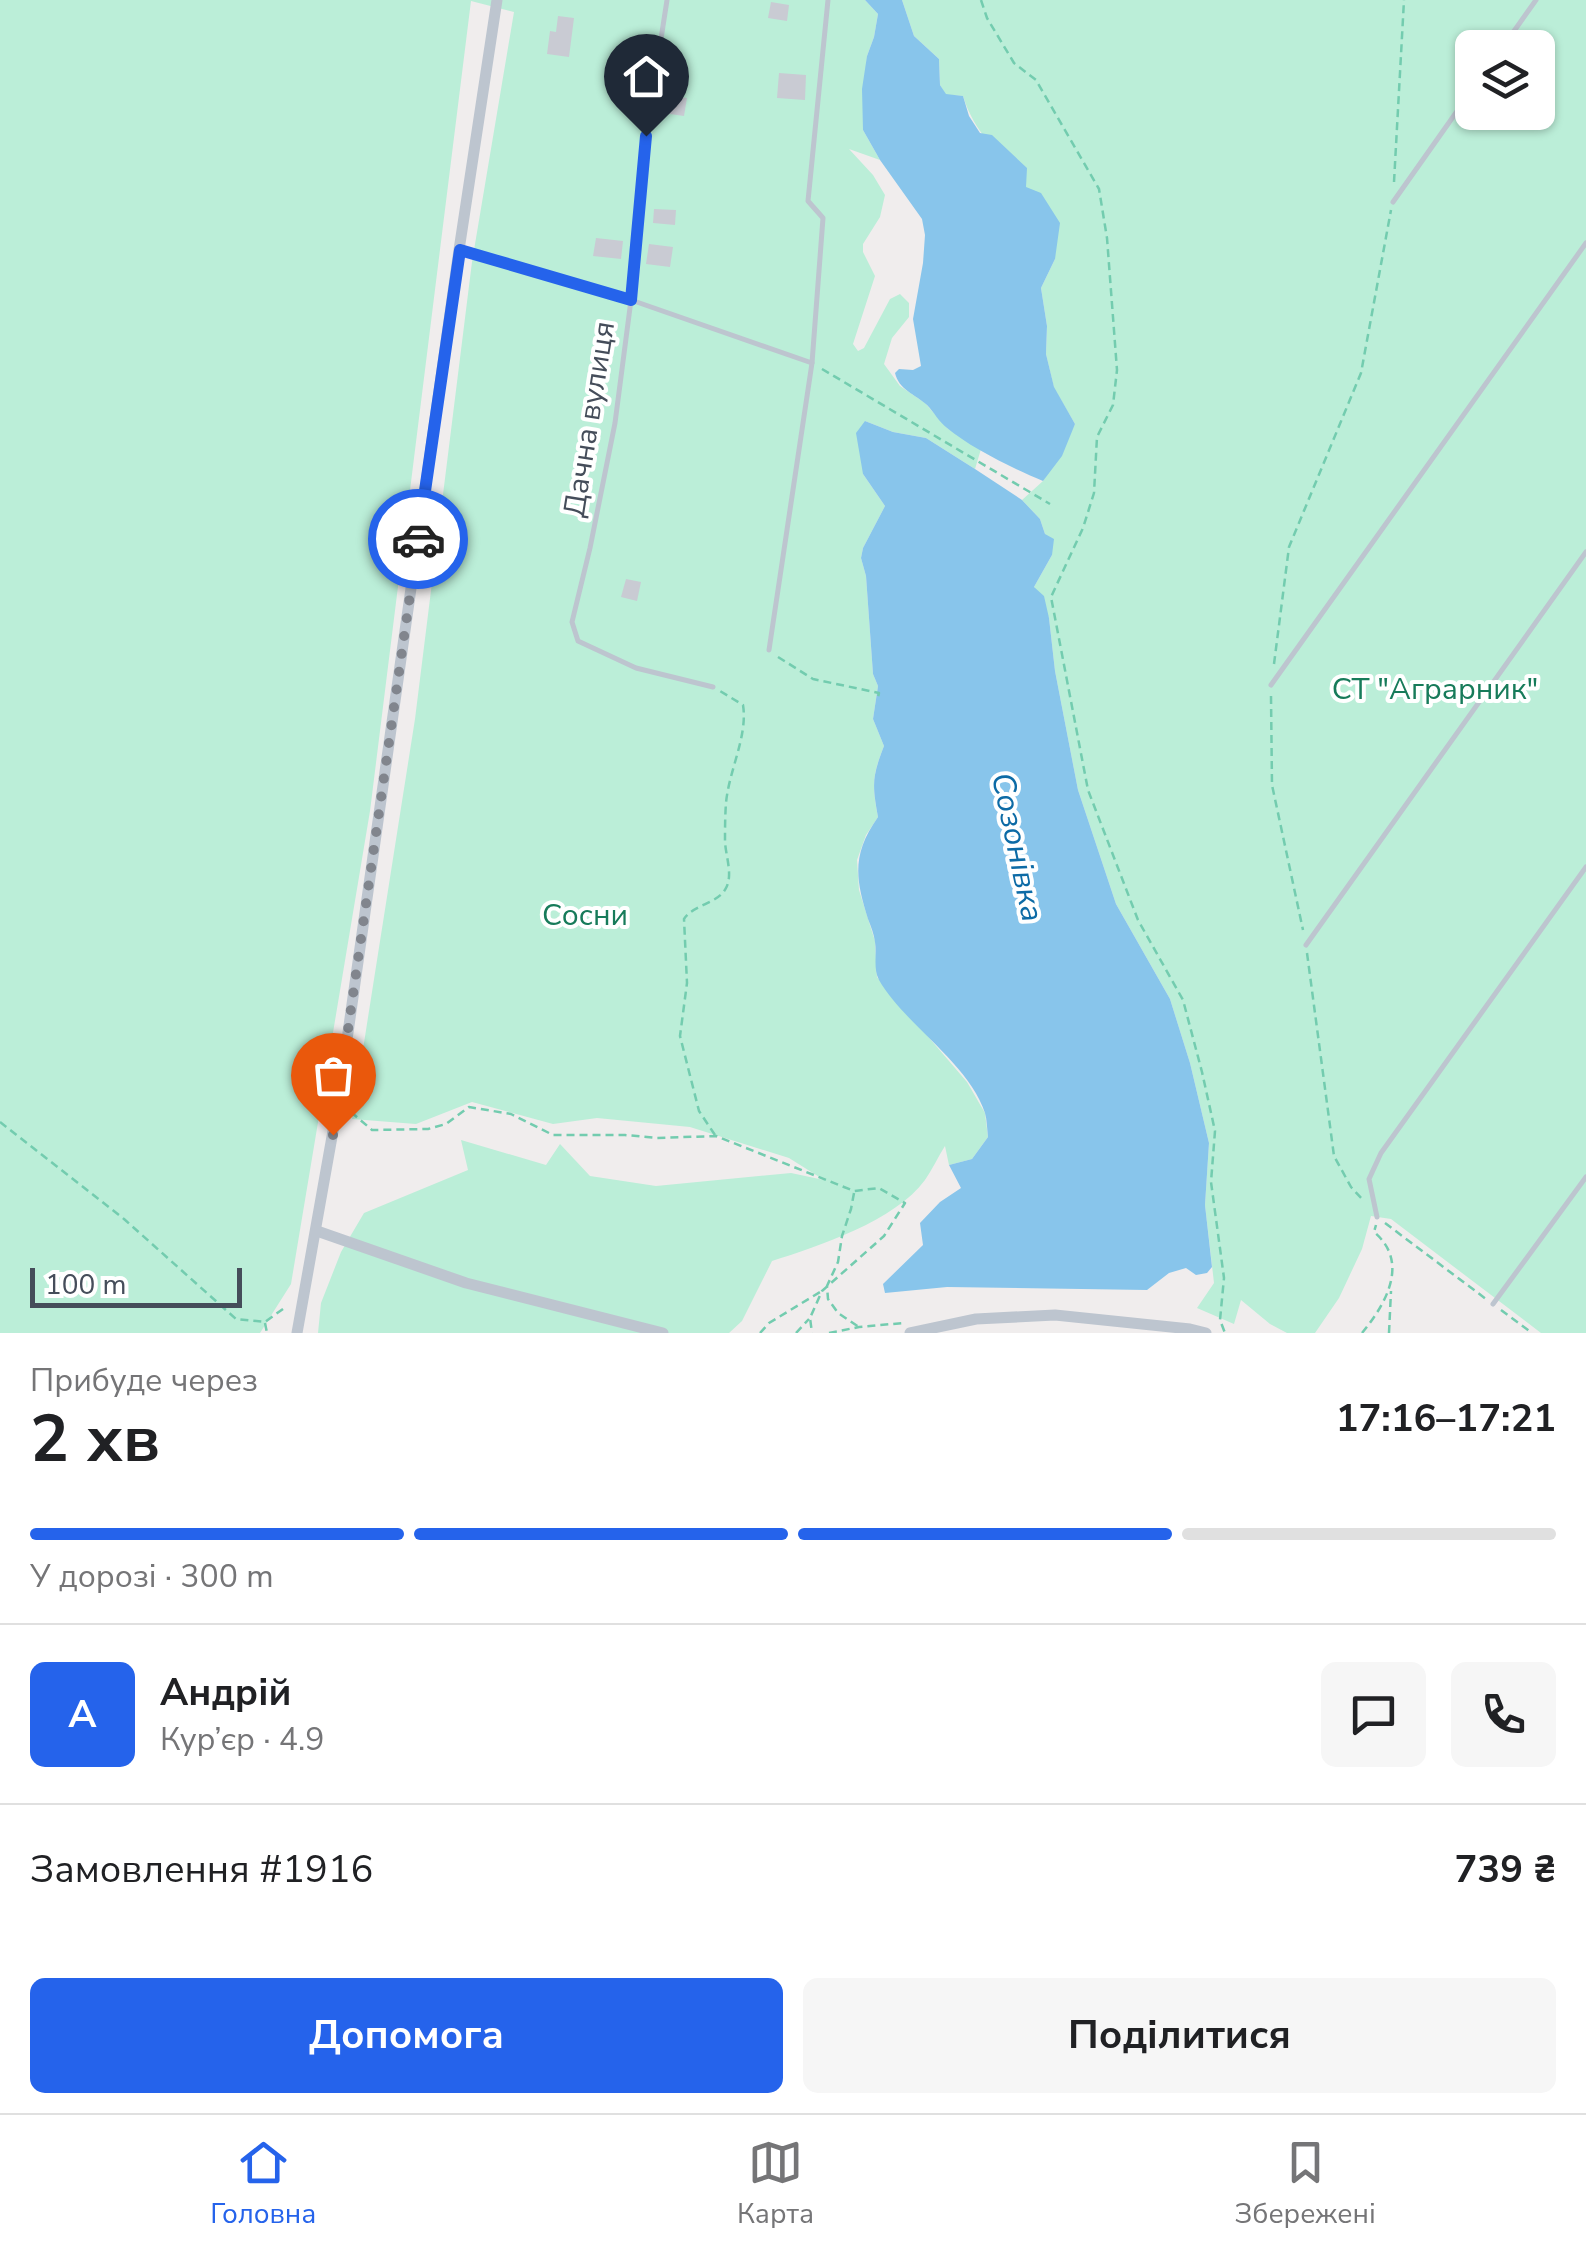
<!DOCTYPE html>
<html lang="uk">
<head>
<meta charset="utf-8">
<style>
  body { margin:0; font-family:"Nunito Sans",sans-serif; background:#f6f6f6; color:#202124; height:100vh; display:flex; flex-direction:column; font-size:38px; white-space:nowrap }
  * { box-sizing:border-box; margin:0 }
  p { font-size:32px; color:#757577 }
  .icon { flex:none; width:55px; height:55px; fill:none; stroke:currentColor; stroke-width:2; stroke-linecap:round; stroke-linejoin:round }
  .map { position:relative; height:1333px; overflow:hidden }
  .panel { display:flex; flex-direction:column; background:#fff; flex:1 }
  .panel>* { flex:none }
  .buttons { position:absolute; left:1455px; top:30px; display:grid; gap:20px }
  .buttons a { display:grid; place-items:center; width:100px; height:100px; border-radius:15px; background:#fff; box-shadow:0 2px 8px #0004; font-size:50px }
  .scale { position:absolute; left:30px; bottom:25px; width:212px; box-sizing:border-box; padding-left:10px; border:5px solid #454d5a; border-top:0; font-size:28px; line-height:35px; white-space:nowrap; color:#454d5a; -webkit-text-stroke:8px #fff; paint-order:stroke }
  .pin { position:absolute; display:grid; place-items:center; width:85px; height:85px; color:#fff; margin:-102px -42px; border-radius:50% 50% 50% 0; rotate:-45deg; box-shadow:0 0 10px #0007 }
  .pin .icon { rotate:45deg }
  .courier { position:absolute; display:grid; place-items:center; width:100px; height:100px; margin:-50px; border:8px solid #2563eb; border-radius:50%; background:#fff; color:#222; box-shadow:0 2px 12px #0007 }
  .summary em { font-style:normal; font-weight:700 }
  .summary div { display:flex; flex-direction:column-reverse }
  .summary { display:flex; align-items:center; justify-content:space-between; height:170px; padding:0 30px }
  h1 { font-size:65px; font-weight:700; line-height:75px }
  .bar { display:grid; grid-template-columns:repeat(4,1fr); gap:15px 10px; align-content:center; height:120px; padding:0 30px }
  .bar i { height:12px; border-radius:8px; background:#e0e0e0 }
  .bar .selected { background:#2563eb }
  .bar p { grid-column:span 4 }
  .line { display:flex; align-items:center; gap:25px; padding:0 30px; border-top:2px solid #e0e0e0 }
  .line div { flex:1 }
  .round { display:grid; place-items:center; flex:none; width:105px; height:105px; border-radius:15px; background:#f6f6f6 }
  .button { display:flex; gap:20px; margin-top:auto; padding:20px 30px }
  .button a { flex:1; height:115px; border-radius:15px; background:#2563eb; color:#fff; font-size:40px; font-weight:700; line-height:115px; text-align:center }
  .button a+a { background:#f6f6f6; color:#202124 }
  .tabs { display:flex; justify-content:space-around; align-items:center; height:140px; border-top:2px solid #e0e0e0; background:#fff; font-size:28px; color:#757577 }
  .tabs a { display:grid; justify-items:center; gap:5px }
  .tabs .selected { color:#2563eb }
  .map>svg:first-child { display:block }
  .green { fill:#bbeed8; fill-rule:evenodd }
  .water { fill:#88c5eb }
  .building { fill:#c9cbd3 }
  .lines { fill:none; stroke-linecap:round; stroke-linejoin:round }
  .path { stroke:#73ccaf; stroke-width:2.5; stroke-dasharray:8 5; stroke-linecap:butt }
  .service { stroke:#bdc5cf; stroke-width:5 }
  .minor { stroke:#bdc5cf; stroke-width:11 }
  .done { stroke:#81858d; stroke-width:10; stroke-dasharray:0 18 }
  .route { stroke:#2563eb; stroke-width:12 }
  .labels { text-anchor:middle; stroke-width:8; stroke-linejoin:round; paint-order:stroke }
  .street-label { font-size:30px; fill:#454d5a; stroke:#fff }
  .park-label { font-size:30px; fill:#177b5a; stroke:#fff }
  .water-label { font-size:32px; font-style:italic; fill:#0d6ba6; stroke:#fff }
</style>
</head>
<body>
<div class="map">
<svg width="1586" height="1333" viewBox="0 0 1586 1333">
  <rect width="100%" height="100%" fill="#f0eded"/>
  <g class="green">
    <path d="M0 0H865L878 14 874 37 867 56 863 130 880 160 849 149 873 175 885 195 880 217 863 244V252L875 276 853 344 858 351 864 348 890 299 900 294 909 303V317L892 338 884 364 900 386 925 403 947 428 981 449 975 469 926 438 893 432 865 421 863 474 885 506 863 548 861 558 866 576 873 674 878 686 873 719 884 746C872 776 872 785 878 817L866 835 857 860 859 890 875 941 877 977 967 1082 985 1113 988 1137 972 1159 949 1165 945 1146C938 1157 932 1170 925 1180 895 1221 819 1246 772 1261L742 1321 729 1333H318L321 1303 341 1252 364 1213 468 1170 461 1140 546 1165 560 1144 590 1176 656 1186 791 1173 824 1180 789 1158 690 1127 597 1118 553 1124 472 1102 416 1124 352 1119 415 719 472 262 514 12 471 1 370 811 291 1284 260 1333H0Z"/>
    <path d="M902 0H1586V1333H1541L1391 1219 1371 1216 1362 1249 1339 1298 1315 1333H1287L1270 1324 1241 1300 1234 1324 1197 1308 1214 1283 1205 1205 1209 1143 1190 1063 1170 999 1116 904 1078 790 1055 671 1049 618 1034 587 1052 555 1040 519 1022 500 1043 481 1075 424 1054 388 1046 354 1047 326 1041 288 1055 259C1046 236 1038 208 1025 186 1003 153 976 138 963 96L946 95 940 85 939 59 914 36ZM1472 48H1538V112H1472Z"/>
  </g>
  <g class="water">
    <path d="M865 0H902L914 36 939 59 940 85 946 94 963 96 969 116 980 133 992 135 1027 168 1026 187 1041 193 1060 223 1055 259 1041 288 1047 326 1046 354 1054 387 1075 424 1062 456 1043 481C1014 469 971 448 947 428 939 422 934 412 927 405 915 394 899 390 895 373L899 369 913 370 921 366 913 319 923 263 925 235 922 219 880 160 863 130 862 89 867 56 874 37 878 14Z"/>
    <path d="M865 421 893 432 926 438 975 469 1022 500 1040 519 1045 534 1054 539 1052 555 1034 587 1044 596 1049 618 1055 671 1078 790 1116 904 1170 999 1190 1063 1209 1143 1205 1205 1212 1267 1207 1273 1196 1275 1186 1268 1169 1273 1147 1290 947 1287 885 1293 883 1284 923 1245 920 1223 940 1202 961 1188 949 1165 972 1159 988 1137C987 1129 987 1120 985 1113 969 1063 905 1025 879 980 873 969 877 954 875 942 874 934 871 927 868 919 855 878 852 854 878 817 872 784 872 777 884 746L873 719 878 686 873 674 866 576 861 558 863 548 885 506 863 474 856 433Z"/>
  </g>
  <g class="building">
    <polygon points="771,2 789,5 787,21 768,18"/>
    <polygon points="558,16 574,18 569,57 547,54 550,31 556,32"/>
    <polygon points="779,73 806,75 805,100 777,98"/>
    <polygon points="665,95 687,98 684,116 663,113"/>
    <polygon points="654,209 676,210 675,225 653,223"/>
    <polygon points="596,238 623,241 621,259 593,256"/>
    <polygon points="649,244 673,247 670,267 646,264"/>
    <polygon points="626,579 641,582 637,601 621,597"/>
  </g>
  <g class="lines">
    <g class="path">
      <polyline points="981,0 987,18 1014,63 1036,80 1099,189 1107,238 1117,370 1113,405 1097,437 1094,493 1083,528 1051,597 1088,790 1138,920 1183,1000 1202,1072 1215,1131 1211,1182 1224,1278 1220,1320 1225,1333"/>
      <polyline points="1394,182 1404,0"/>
      <polyline points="822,369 1050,504"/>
      <polyline points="778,657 813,679 879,693 878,697"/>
      <polyline points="1274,664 1289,547 1361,373 1391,210"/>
      <polyline points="1271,696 1272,785 1303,930"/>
      <polyline points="1307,953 1334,1156 1351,1187 1362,1199"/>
      <polyline points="351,1112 372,1130 428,1129 446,1124 469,1107 511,1114 553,1135 625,1135 657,1138 716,1136 854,1191 879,1188 905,1203 884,1236 822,1291 810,1318 812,1333"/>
      <polyline points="0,1122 124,1219 236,1319 265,1322 287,1306"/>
      <path d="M715 1135 699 1111 680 1036 687 983 684 919C694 904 718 904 726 888 733 875 726 857 725 842 725 830 725 816 726 803 729 770 748 736 743 705L720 691"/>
      <polyline points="854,1193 851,1209 842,1236 838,1262 827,1286 828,1299 838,1313 859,1327"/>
      <polyline points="1385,1223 1486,1299"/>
      <polyline points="1501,1310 1532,1333"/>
      <polyline points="265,1323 267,1333"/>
      <polyline points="760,1333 769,1323 820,1292"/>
      <polyline points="796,1333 809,1319"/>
      <polyline points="829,1333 859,1327 903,1323"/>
      <path d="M1362 1333C1386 1304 1410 1262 1374 1232L1376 1225"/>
      <polyline points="1389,1333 1391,1291"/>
    </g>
    <g class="service">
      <polyline points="667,0 646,136 631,300 615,423 590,548 572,622 578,641 636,668 713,687"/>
      <polyline points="1502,48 1536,0"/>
      <polyline points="1393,202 1472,90"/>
      <polyline points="462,251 631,300 812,363"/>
      <polyline points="769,650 812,363 823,218 808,201 828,0"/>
      <polyline points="1271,685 1586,243"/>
      <polyline points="1306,945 1586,552"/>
      <polyline points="1377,1217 1369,1179 1381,1153 1586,867"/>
      <polyline points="1493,1304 1586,1177"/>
    </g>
    <g class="minor">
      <polyline points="317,1231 466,1283 663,1333"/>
      <polyline points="297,1333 338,1103 459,250 497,0"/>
      <polyline points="910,1333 976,1319 1055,1315 1190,1329 1206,1333"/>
    </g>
  </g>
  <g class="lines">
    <polyline class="done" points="333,1135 418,539"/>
    <polyline class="route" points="418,539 460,250 631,300 646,136"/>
  </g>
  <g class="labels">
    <g class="street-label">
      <text transform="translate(589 419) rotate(-81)" y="10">Дачна вулиця</text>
    </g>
    <g class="park-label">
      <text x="1435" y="699">СТ "Аграрник"</text>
      <text x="585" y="925">Сосни</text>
    </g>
    <g class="water-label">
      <text transform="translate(1018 847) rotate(78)" y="11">Созонівка</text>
    </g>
  </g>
</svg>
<div class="buttons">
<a><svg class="icon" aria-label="layers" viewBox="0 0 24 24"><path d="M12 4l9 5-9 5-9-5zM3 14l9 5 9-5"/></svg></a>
</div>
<div class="scale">100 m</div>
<div class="pin" style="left:333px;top:1135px;background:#ea580c"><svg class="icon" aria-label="bag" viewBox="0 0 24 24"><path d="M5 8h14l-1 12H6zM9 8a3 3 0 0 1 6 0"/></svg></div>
<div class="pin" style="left:646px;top:136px;background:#1f2937"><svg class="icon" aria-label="home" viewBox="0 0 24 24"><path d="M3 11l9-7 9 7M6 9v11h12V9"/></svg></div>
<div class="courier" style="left:418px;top:539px"><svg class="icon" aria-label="car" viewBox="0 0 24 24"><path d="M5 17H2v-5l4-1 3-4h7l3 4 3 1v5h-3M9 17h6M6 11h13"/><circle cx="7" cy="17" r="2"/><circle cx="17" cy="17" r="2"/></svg></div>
</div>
<section class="panel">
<div class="summary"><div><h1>2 хв</h1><p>Прибуде через</p></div><em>17:16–17:21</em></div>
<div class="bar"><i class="selected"></i><i class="selected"></i><i class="selected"></i><i></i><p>У дорозі · 300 m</p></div>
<div class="line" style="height:180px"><b class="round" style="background:#2563eb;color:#fff">А</b><div><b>Андрій</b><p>Кур’єр · 4.9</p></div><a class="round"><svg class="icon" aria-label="chat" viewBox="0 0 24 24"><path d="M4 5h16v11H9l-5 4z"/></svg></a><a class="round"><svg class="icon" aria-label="phone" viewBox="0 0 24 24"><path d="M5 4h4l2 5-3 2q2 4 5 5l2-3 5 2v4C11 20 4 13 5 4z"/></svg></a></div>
<div class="line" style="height:130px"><div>Замовлення #1916</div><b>739 ₴</b></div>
<div class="button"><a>Допомога</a><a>Поділитися</a></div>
</section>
<nav class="tabs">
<a class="selected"><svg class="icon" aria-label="home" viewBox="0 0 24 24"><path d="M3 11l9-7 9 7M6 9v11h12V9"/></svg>Головна</a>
<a><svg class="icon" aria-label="map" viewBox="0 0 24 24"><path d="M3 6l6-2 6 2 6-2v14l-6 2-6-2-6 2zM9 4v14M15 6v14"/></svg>Карта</a>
<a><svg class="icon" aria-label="saved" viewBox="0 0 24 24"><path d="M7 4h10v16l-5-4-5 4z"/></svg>Збережені</a>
</nav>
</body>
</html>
